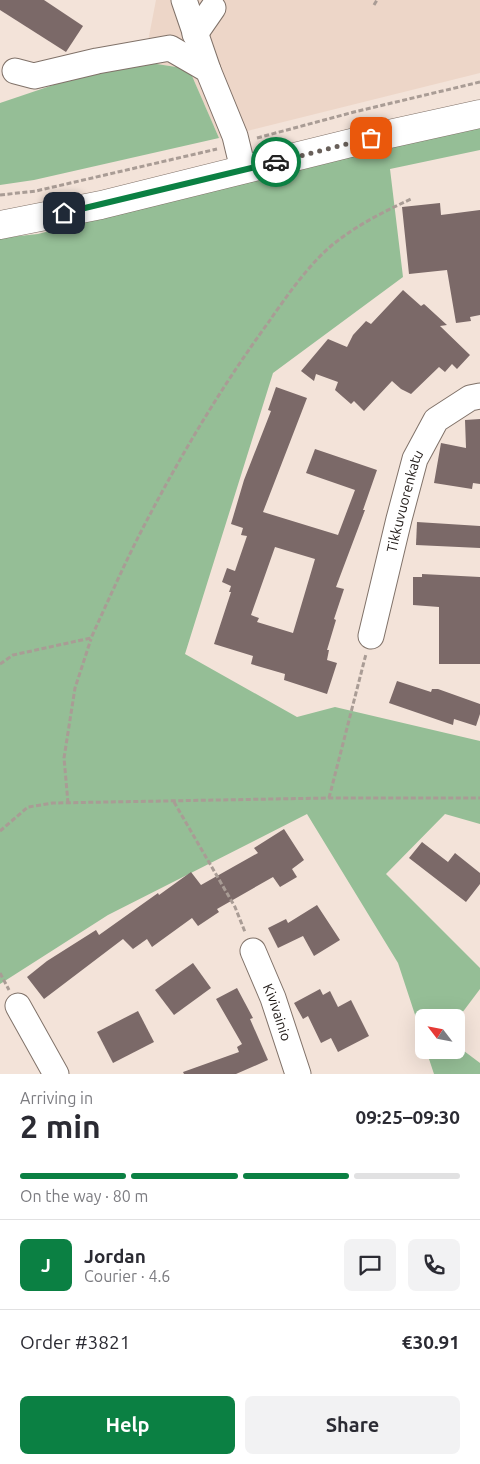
<!DOCTYPE html>
<html lang="en">
<head>
<meta charset="utf-8">
<style>
  body { margin:0; font-family:Ubuntu,sans-serif; background:#f2f2f3; color:#2b2b33; height:100vh; display:flex; flex-direction:column; font-size:19px; white-space:nowrap }
  * { box-sizing:border-box; margin:0 }
  p { font-size:16px; color:#7c7c81 }
  .icon { flex:none; width:28px; height:28px; fill:none; stroke:currentColor; stroke-width:2; stroke-linecap:round; stroke-linejoin:round }
  .map { position:relative; height:1074px; overflow:hidden }
  .panel { display:flex; flex-direction:column; background:#fff; flex:1 }
  .panel>* { flex:none }
  .needle { width:32px; rotate:302deg }
  .fabs { position:absolute; left:415px; top:1009px; display:grid; gap:10px }
  .fabs a { display:grid; place-items:center; width:50px; height:50px; border-radius:8px; background:#fff; box-shadow:0 5px 20px #0002; font-size:25px }
  .pin { position:absolute; display:grid; place-items:center; width:42px; height:42px; color:#fff; margin:-21px; border-radius:10px; box-shadow:0 2px 8px #0006 }
  .courier { position:absolute; display:grid; place-items:center; width:50px; height:50px; margin:-25px; border:4px solid #0b8043; border-radius:50%; background:#fff; color:#222; box-shadow:0 1px 6px #0007 }
  .head em { font-style:normal; font-weight:600 }
  .head div { display:flex; flex-direction:column-reverse }
  .head { display:flex; align-items:center; justify-content:space-between; height:85px; padding:0 20px }
  h1 { font-size:32px; font-weight:600; line-height:38px }
  .bar { display:grid; grid-template-columns:repeat(4,1fr); gap:8px 5px; align-content:center; height:60px; padding:0 20px }
  .bar i { height:6px; border-radius:4px; background:#e1e1e2 }
  .bar .on { background:#0b8043 }
  .bar p { grid-column:span 4 }
  .line { display:flex; align-items:center; gap:12px; padding:0 20px; border-top:1px solid #e1e1e2 }
  .line div { flex:1 }
  .round { display:grid; place-items:center; flex:none; width:52px; height:52px; border-radius:8px; background:#f2f2f3 }
  .cta { display:flex; gap:10px; margin-top:auto; padding:10px 20px }
  .cta a { flex:1; height:58px; border-radius:8px; background:#0b8043; color:#fff; font-size:20px; font-weight:600; line-height:58px; text-align:center }
  .cta a+a { background:#f2f2f3; color:#2b2b33 }
  .map>svg:first-child { display:block }
  .built { fill:#edd6c8 }
  .forest { fill:#95be96 }
  .building { fill:#7b6968; fill-rule:evenodd }
  .lines { fill:none; stroke-linecap:round; stroke-linejoin:round }
  .minor-casing { stroke:#807269; stroke-width:27 }
  .major-casing { stroke:#807269; stroke-width:29 }
  .path { stroke:#a99c95; stroke-width:3; stroke-dasharray:5 2.5; stroke-linecap:butt }
  .minor { stroke:#fff; stroke-width:25 }
  .major { stroke:#fff; stroke-width:28 }
  .done { stroke:#69605a; stroke-width:5; stroke-dasharray:0 9 }
  .route { stroke:#0b8043; stroke-width:6 }
  .labels { text-anchor:middle; stroke-width:4; stroke-linejoin:round; paint-order:stroke }
  .street-label { font-size:14px; fill:#1f1916; stroke:#f3e3d9 }
</style>
</head>
<body>
<div class="map">
<svg width="480" height="1074" viewBox="0 0 480 1074">
  <rect width="100%" height="100%" fill="#f3e3d9"/>
  <polygon class="built" points="156,0 480,0 480,73 219,138 189,69 144,62"/>
  <g class="forest">
    <polygon points="144,62 189,69 219,138 34,180 0,185 0,103 74,78"/>
    <polygon points="480,124 480,150 390,169 403,277 273,373 185,654 297,717 335,707 480,741 480,824 445,814 386,874 480,968 480,989 456,1021 456,1018 424,1018 424,1042 398,963 307,814 108,915 0,984 0,238 38,234 156,203"/>
    <polygon points="456,1045 480,1063 480,1074 434,1074 426,1050 456,1050"/>
  </g>
  <g class="building">
    <polygon points="0,0 44,0 83,26 66,52 0,10"/>
    <polygon points="440,203 441,215 480,210 480,315 470,317 471,321 456,323 447,270 409,274 402,207"/>
    <polygon points="403,290 421,306 424,304 447,325 440,326 470,355 457,369 452,364 445,372 439,367 411,394 401,389 392,381 364,411 354,401 351,404 335,390 338,382 316,374 314,381 301,371 328,339 347,347 353,335 366,321 371,324"/>
    <path d="M276 387 307 398 263 512 338 535 355 490 306 473 315 449 377 470 363 510H365L336 587 344 589 334 619 336 620 327 650H329L327 660 337 663 327 694 284 680 285 674 251 664 253 656 214 644 231 592H229L231 586 222 582 227 568 235 571 247 536 241 535 243 528 231 524 244 480 271 411 268 410ZM275 547 315 559 293 633 257 622 259 618 251 615Z"/>
    <polygon points="480,419 480,484 473,483 472,489 434,483 441,443 466,448 465,420"/>
    <polygon points="417,522 480,526 480,548 416,545"/>
    <polygon points="422,574 480,577 480,664 439,664 439,607 413,605 413,577 422,577"/>
    <polygon points="397,681 431,692 432,689 438,689 480,704 480,714 476,726 454,719 453,725 389,703"/>
    <polygon points="284,829 304,860 292,869 297,877 280,887 273,877 217,909 219,912 198,926 192,918 152,947 147,939 133,949 123,939 44,999 27,977 47,961 96,930 99,935 158,893 159,895 191,872 201,885 258,853 254,848"/>
    <polygon points="422,842 448,862 455,853 480,873 480,884 466,902 409,858"/>
    <polygon points="317,905 340,940 314,956 303,936 278,948 268,928 286,919 288,923"/>
    <polygon points="193,963 211,988 174,1015 155,990"/>
    <polygon points="237,988 253,1018 250,1019 268,1060 236,1074 184,1074 183,1072 239,1052 237,1047 242,1044 216,999"/>
    <polygon points="320,989 323,995 330,991 338,1007 351,1000 369,1036 338,1052 331,1038 321,1043 308,1016 303,1019 294,1003"/>
    <polygon points="138,1011 154,1042 113,1063 97,1032"/>
  </g>
  <g class="lines">
    <defs>
      <g id="minor">
        <polyline points="184,0 208,70"/>
        <polyline points="195,34 213,8"/>
        <polyline points="15,71 34,76 97,61 170,48 208,70 235,136 243,169"/>
        <path id="s1" d="M371 636 399 519 415 459 436 420 470 398 480 396"/>
        <path id="s2" d="M253 951 273 998 298 1074"/>
        <polyline points="18,1006 56,1074"/>
      </g>
      <polyline id="major" points="0,225 101,205 371,138 480,114"/>
    </defs>
    <use href="#minor" class="minor-casing"/>
    <use href="#major" class="major-casing"/>
    <g class="path">
      <polyline points="374,5 377,0"/>
      <polyline points="257,138 354,112 480,82"/>
      <polyline points="0,195 36,191 217,149"/>
      <path d="M0 664 13 655 91 638C109 599 126 560 146 522 182 453 222 386 268 323 286 297 311 261 336 242 359 224 385 211 411 199"/>
      <polyline points="329,798 366,654"/>
      <polyline points="174,802 235,907 245,932"/>
      <polyline points="68,803 64,758 75,688 91,639"/>
      <polyline points="0,831 28,807 53,803 329,798 480,798"/>
      <polyline points="0,973 9,990"/>
    </g>
    <use href="#minor" class="minor"/>
    <use href="#major" class="major"/>
  </g>
  <g class="lines">
    <polyline class="done" points="276,162 371,138"/>
    <polyline class="route" points="64,213 276,162"/>
  </g>
  <g class="labels">
    <g class="street-label">
      <text dy="5" stroke="none"><textPath href="#s1" startOffset="139">Tikkuvuorenkatu</textPath></text>
      <text dy="5" stroke="none"><textPath href="#s2" startOffset="66">Kivivainio</textPath></text>
    </g>
  </g>
</svg>
<div class="fabs">
<a><svg class="needle" viewBox="-14 -14 28 28"><path d="M0-13l5 13h-10z" fill="#e53935"/><path d="M0 13l5-13h-10z" fill="#7c7c81"/></svg></a>
</div>
<div class="pin" style="left:371px;top:138px;background:#ea580c"><svg class="icon" aria-label="bag" viewBox="0 0 24 24"><path d="M5 8h14l-1 12H6zM9 8a3 3 0 0 1 6 0"/></svg></div>
<div class="pin" style="left:64px;top:213px;background:#1f2937"><svg class="icon" aria-label="home" viewBox="0 0 24 24"><path d="M3 11l9-7 9 7M6 9v11h12V9"/></svg></div>
<div class="courier" style="left:276px;top:162px"><svg class="icon" aria-label="car" viewBox="0 0 24 24"><path d="M5 17H2v-5l4-1 3-4h7l3 4 3 1v5h-3M9 17h6M6 11h13"/><circle cx="7" cy="17" r="2"/><circle cx="17" cy="17" r="2"/></svg></div>
</div>
<section class="panel">
<div class="head"><div><h1>2 min</h1><p>Arriving in</p></div><em>09:25–09:30</em></div>
<div class="bar"><i class="on"></i><i class="on"></i><i class="on"></i><i></i><p>On the way · 80 m</p></div>
<div class="line" style="height:90px"><b class="round" style="background:#0b8043;color:#fff">J</b><div><b>Jordan</b><p>Courier · 4.6</p></div><a class="round"><svg class="icon" aria-label="chat" viewBox="0 0 24 24"><path d="M4 5h16v11H9l-5 4z"/></svg></a><a class="round"><svg class="icon" aria-label="phone" viewBox="0 0 24 24"><path d="M5 4h4l2 5-3 2q2 4 5 5l2-3 5 2v4C11 20 4 13 5 4z"/></svg></a></div>
<div class="line" style="height:65px"><div>Order #3821</div><b>€30.91</b></div>
<div class="cta"><a>Help</a><a>Share</a></div>
</section>
</body>
</html>
